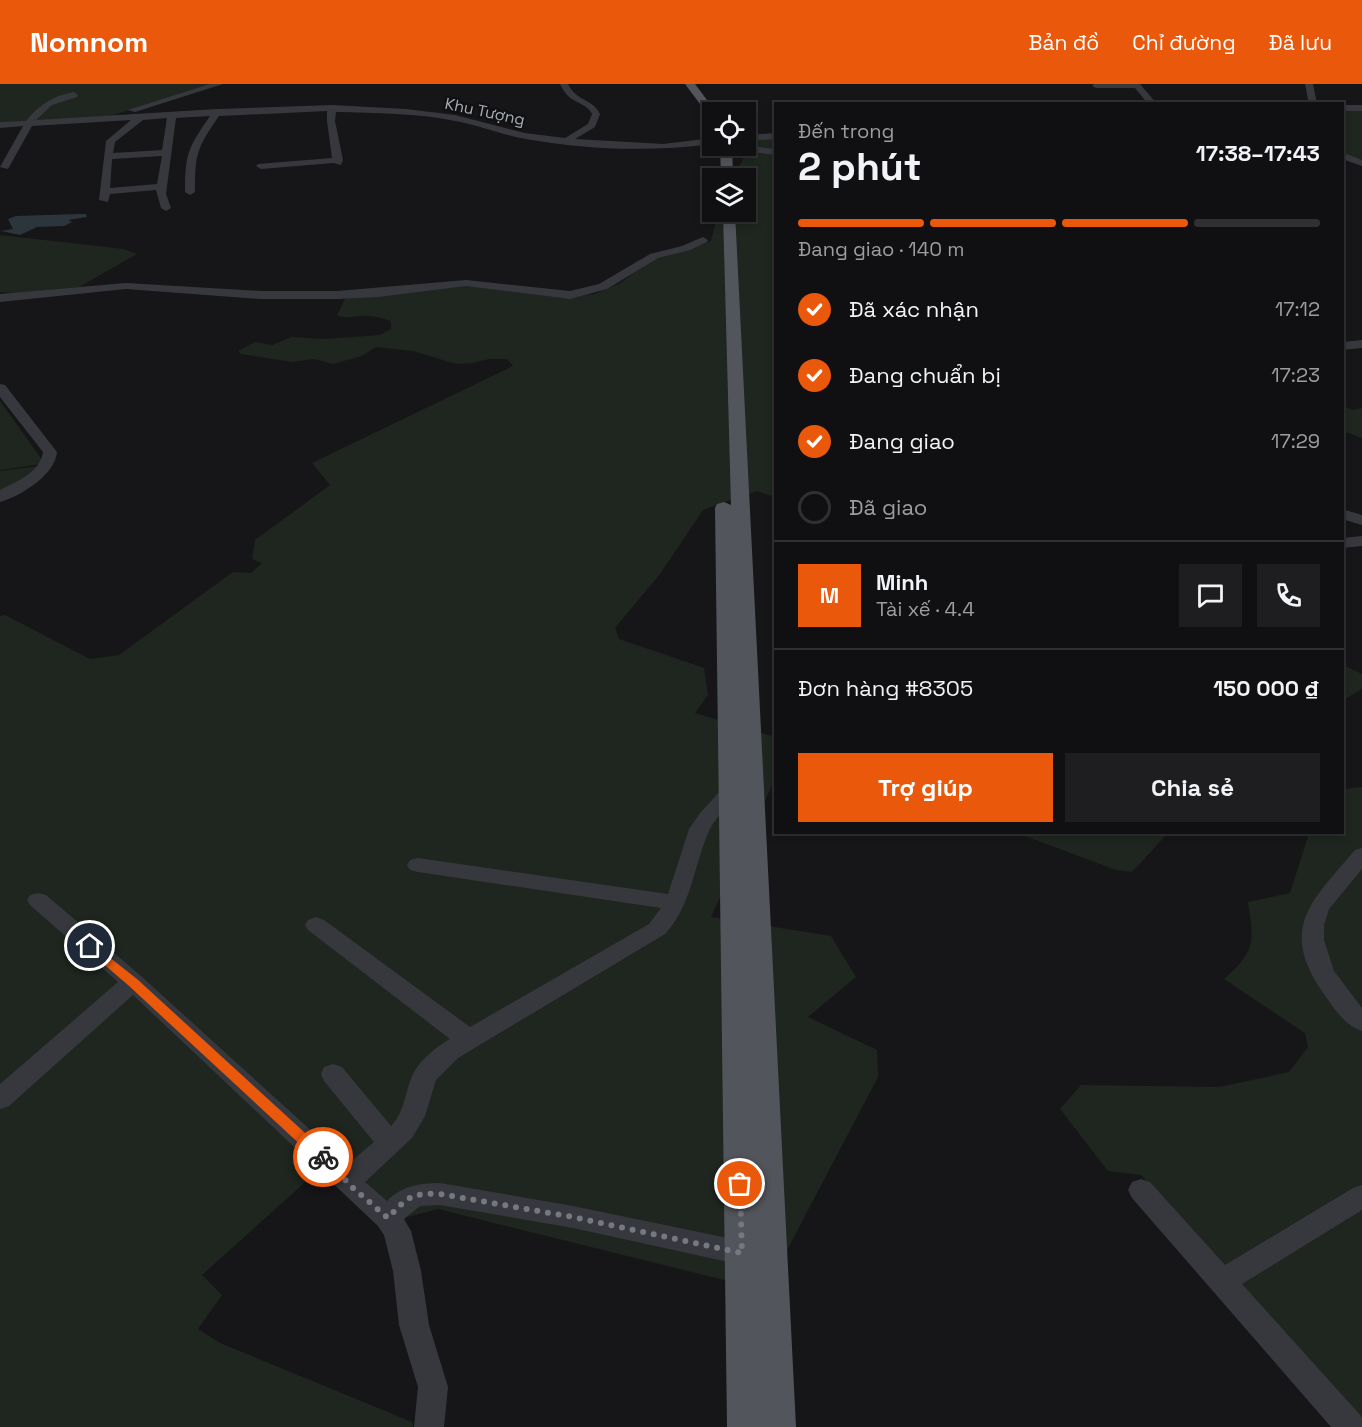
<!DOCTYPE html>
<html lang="vi">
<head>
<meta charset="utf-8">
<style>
  body { margin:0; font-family:"Space Grotesk",sans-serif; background:#1e1e20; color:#f1f3f6; height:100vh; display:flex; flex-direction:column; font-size:22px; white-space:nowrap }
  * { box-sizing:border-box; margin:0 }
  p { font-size:20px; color:#9c9d9f }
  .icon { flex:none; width:33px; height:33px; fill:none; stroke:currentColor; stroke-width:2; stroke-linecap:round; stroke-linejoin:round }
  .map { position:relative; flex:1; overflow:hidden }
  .drawer { position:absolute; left:774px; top:18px; width:570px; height:732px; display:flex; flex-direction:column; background:#101012; border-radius:0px; box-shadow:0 3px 9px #0003,0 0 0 2px #303032 }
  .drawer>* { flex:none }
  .buttons { position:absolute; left:702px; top:18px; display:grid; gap:12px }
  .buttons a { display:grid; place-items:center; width:54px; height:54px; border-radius:0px; background:#101012; box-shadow:0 3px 9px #0003,0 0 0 2px #303032; font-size:30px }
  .pin { position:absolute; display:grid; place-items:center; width:51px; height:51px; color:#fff; margin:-26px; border:3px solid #fff; border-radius:50%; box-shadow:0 2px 6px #0007 }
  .courier { position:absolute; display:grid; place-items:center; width:60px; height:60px; margin:-30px; border:4px solid #ea580c; border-radius:50%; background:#fff; color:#222; box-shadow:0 2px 8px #0007 }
  .summary em { font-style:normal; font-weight:800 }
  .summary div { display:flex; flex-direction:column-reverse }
  .summary { display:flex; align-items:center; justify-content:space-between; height:102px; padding:0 24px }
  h1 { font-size:39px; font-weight:800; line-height:45px }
  .bar { display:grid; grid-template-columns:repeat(4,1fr); gap:9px 6px; align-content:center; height:72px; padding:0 24px }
  .bar i { height:8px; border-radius:4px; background:#303032 }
  .bar .active { background:#ea580c }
  .bar p { grid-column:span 4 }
  .line { display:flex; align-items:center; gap:15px; padding:0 24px; border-top:2px solid #303032 }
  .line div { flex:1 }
  .round { display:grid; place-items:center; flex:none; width:63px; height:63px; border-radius:0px; background:#1e1e20 }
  ol { padding:0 24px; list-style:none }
  li { display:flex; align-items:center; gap:18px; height:66px }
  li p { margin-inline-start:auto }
  li .icon { padding:6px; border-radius:50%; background:#ea580c; color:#fff; stroke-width:4 }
  li:last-child { color:#9c9d9f }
  li i { width:33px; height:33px; border:3px solid #303032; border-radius:50% }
  .action { display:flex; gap:12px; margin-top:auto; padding:12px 24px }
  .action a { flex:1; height:69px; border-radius:0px; background:#ea580c; color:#fff; font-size:24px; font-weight:800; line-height:69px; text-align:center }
  .action a+a { background:#1e1e20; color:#f1f3f6 }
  header { display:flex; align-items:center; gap:36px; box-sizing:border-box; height:84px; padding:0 30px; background:#ea580c; color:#fff }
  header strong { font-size:28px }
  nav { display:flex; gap:33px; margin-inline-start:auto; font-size:21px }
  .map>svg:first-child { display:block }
  .green { fill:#1e261f }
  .water { fill:#2c353c }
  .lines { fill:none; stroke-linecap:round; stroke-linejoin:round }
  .minor { fill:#37383d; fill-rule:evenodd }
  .major { fill:#53555c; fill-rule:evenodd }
  .route { fill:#ea580c }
  .done { stroke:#757880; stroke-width:6; stroke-dasharray:0 10.8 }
  .labels { text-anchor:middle; stroke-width:5; stroke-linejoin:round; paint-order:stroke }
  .far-street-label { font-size:16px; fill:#a8adb8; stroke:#111113 }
</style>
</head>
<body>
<header>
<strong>Nomnom</strong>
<nav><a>Bản đồ</a><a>Chỉ đường</a><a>Đã lưu</a></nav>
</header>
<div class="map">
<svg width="1362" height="1343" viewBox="0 0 1362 1343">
  <rect width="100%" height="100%" fill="#161618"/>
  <g class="green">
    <polygon points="0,0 217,0 103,34 0,40"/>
    <polygon points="1342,25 1362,25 1362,76 1343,69"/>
    <path d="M775 53V413L757 407 703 426 660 490 615 544 619 555 704 584 708 611 695 629 775 653V695L711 833 831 852 856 893 808 933 877 966 878 993 785 1170 728 1197 438 1125 381 1140 321 1084 202 1191 222 1211 198 1245 220 1259 412 1338 413 1343H0V532L5 531 90 575 119 571 233 488 251 489 262 479 252 475 255 456 330 401 312 379 513 282 507 275H489L473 279 456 280 413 267 376 263 362 272 333 280 314 275 292 278 241 270 238 267 255 258 272 261 292 253 324 255 380 251 391 245V237C383 234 375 232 367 232 356 231 346 236 337 231L346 213 456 200 561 214 595 210 620 199 653 175 711 157 718 128H746V94H732L755 55Z"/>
    <polygon points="0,151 124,165 137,170 79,203 18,209 0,208"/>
    <polygon points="0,317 43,377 41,380 0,386"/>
    <polygon points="1342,322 1353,326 1362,324 1362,354 1343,347"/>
    <polygon points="47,381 0,416 0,387"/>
    <polygon points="1343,581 1362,590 1362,605 1343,616"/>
    <path d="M1362 703V1341L1141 1091 1108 1087 1060 1025 1081 1001 1219 1003 1289 988 1308 963 1305 949 1224 895C1256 867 1254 858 1248 818L1290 809 1309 749 1342 748 1343 705Z"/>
    <polygon points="1017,749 1168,748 1168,749 1132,788 1116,786"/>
  </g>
  <polygon class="water" points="78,130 86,130 87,133 68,136 72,138 64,142 37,143 20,151 1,147 13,145 8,135 16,132"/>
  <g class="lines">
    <g class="minor">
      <polygon points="210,0 223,0 135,28 128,26"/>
      <path d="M560 0H568C577 18 592 14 600 30L595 43 575 55 663 60 712 54V60C650 68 588 66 526 55 502 51 479 41 455 37 416 29 376 29 336 28L335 37 343 76 341 81 333 79 261 85 256 82 258 80 332 74 327 37V27L219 32C197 64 195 69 195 108L190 111 185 108C185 69 188 64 210 32L176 34 166 110 171 124 166 127 161 124 156 106 110 110 108 118 99 116 106 57 131 36 32 42 8 85 0 83 23 42 0 44V38L26 37C40 20 53 12 74 8L78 11 77 13 52 21 36 36 217 25 332 21 406 25 455 31 525 49 565 54 588 40 592 30C585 16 570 22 560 0ZM167 34 162 66 113 69 115 58 143 36ZM162 72 157 100 110 104 112 75Z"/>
      <polygon points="1094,0 1140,0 1157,20 1148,20 1135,4 1096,4 1092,2"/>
      <polygon points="1305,0 1313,0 1317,20 1309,20"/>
      <rect x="1342" y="21" width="20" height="6"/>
      <polygon points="776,49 776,55 746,57 746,51"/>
      <polygon points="746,60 750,62 776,65 776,71 744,67 739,62"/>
      <polygon points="1342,68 1362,76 1362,82 1342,75"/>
      <polygon points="703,153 708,156 707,158 690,166 658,174 607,205 570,215 466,202 378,213 337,215 261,215 126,205 0,218 0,210 126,199 261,207 337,207 466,196 570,207 599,200 650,170 682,162"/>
      <polygon points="1362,256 1362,264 1342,266 1342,258"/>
      <path d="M0 300 5 301 57 368C55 391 21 412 0 418V406C17 397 40 389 43 368L0 313Z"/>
      <polygon points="1342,425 1362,431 1362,441 1342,435"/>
      <polygon points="1362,452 1362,462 1342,464 1342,454"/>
      <path d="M731 701 738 703 741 707C731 721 716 731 709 747 693 783 692 821 665 850L458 974 436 996 425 1032 412 1054 365 1098 387 1117C402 1102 419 1099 440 1099L573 1122 742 1157 752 1161 756 1169 752 1177 742 1181 573 1144 440 1121 420 1122 404 1135 411 1147 421 1187 429 1241 448 1303 444 1343H414L418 1303 399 1241 393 1187 384 1151 378 1142 133 911 9 1022 0 1025V1000L118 898 30 821 27 816 30 811 38 809 46 811 141 892 348 1080 374 1058 324 997 321 990 324 983 333 980 342 983 391 1042C405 1028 405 1007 413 990 420 976 437 962 450 955L308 846 305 841 308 836 316 833 324 836 470 943 649 840 661 824 418 788 410 786 407 781 410 776 418 774 668 810 689 745 700 729 724 703Z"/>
      <path d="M1362 764V785L1329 825 1324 841V856L1334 887 1362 924V947C1346 942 1335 926 1326 913 1277 845 1310 819 1355 766Z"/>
      <polygon points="1141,1095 1150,1098 1225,1181 1353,1104 1362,1101 1362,1126 1242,1200 1362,1333 1362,1343 1331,1343 1132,1114 1128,1106 1132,1098"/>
    </g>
    <g class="major">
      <polygon points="685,0 695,0 713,24 712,42 707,39 703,24"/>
      <polygon points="720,62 732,62 733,94 721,94"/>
      <polygon points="723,128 735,128 796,1343 727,1343 715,424 717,420 724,418 731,421"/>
    </g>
  </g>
  <polygon class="route" points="90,858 137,895 327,1069 329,1073 327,1077 318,1077 128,901 86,865 86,859"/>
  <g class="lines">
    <path class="done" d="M323 1073 353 1104 388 1134C408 1113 410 1109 440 1110L573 1133 742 1169 740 1100"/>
  </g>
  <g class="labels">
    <g class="far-street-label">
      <text transform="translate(485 27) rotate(12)" y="6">Khu Tượng</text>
    </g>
  </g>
</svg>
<div class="buttons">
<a><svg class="icon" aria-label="locate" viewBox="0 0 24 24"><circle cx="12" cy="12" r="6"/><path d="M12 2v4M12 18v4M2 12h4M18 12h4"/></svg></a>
<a><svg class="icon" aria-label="layers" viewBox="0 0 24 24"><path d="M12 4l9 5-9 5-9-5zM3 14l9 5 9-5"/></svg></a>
</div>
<div class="pin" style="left:740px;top:1100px;background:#ea580c"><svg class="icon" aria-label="bag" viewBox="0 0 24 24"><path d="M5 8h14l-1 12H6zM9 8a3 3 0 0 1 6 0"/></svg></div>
<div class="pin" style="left:90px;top:862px;background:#1f2937"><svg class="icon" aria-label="home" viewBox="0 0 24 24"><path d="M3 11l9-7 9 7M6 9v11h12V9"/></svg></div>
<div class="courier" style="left:323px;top:1073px"><svg class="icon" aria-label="bike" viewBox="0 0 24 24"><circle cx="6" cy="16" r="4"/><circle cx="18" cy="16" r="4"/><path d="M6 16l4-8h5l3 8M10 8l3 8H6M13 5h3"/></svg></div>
<section class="drawer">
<div class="summary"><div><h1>2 phút</h1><p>Đến trong</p></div><em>17:38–17:43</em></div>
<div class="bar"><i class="active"></i><i class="active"></i><i class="active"></i><i></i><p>Đang giao · 140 m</p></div>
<ol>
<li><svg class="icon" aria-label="check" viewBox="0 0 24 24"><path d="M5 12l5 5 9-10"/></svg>Đã xác nhận<p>17:12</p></li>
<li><svg class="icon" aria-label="check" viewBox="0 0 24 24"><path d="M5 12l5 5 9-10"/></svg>Đang chuẩn bị<p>17:23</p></li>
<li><svg class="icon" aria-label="check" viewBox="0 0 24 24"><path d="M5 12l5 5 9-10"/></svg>Đang giao<p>17:29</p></li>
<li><i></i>Đã giao</li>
</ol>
<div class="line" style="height:108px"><b class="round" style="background:#ea580c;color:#fff">M</b><div><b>Minh</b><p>Tài xế · 4.4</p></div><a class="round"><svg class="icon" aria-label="chat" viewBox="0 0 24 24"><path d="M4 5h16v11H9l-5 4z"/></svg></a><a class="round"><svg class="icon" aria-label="phone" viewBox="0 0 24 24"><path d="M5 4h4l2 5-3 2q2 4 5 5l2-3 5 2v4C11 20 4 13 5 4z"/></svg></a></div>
<div class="line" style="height:78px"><div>Đơn hàng #8305</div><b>150 000 ₫</b></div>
<div class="action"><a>Trợ giúp</a><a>Chia sẻ</a></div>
</section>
</div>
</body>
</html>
